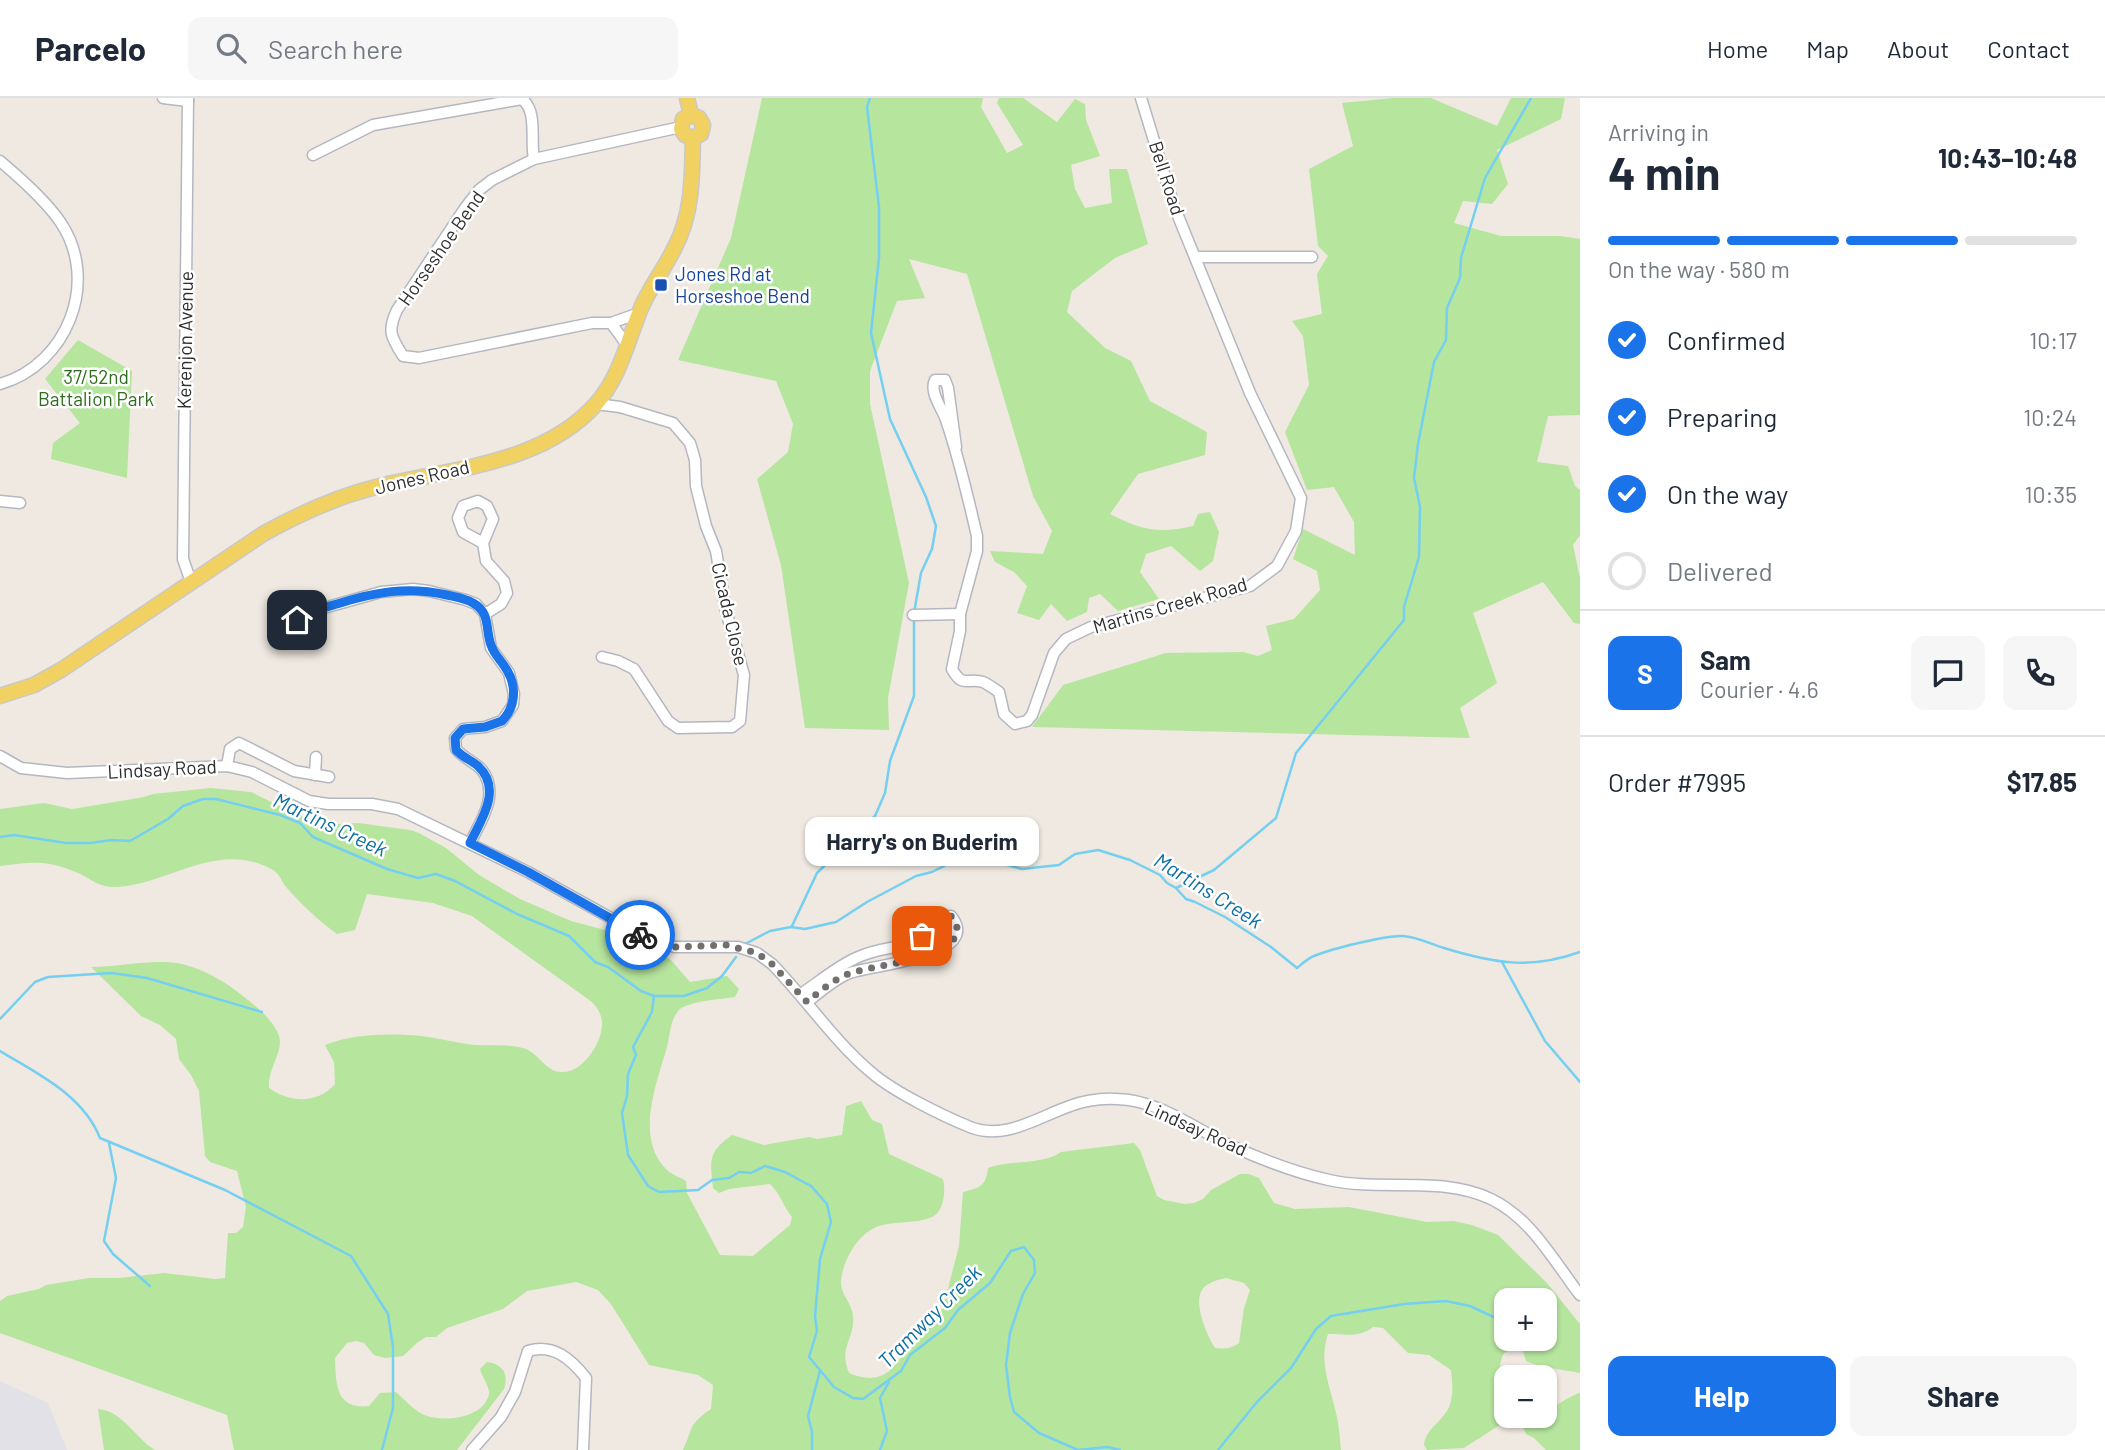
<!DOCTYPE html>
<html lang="en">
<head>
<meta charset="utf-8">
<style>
  body { margin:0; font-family:Barlow,sans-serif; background:#f6f6f7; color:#1f2937; height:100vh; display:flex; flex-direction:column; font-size:26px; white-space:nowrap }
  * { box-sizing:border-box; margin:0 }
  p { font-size:23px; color:#747a83 }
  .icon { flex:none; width:38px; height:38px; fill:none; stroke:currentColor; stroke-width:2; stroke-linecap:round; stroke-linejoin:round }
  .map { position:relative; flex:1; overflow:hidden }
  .side { display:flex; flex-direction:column; background:#fff; width:525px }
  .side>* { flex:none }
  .buttons { position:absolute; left:1494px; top:1190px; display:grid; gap:14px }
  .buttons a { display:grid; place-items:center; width:63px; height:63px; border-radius:14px; background:#fff; box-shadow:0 2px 5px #0004; font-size:35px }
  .pin { position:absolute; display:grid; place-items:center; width:60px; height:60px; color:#fff; margin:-30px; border-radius:14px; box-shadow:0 4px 10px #0006 }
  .courier { position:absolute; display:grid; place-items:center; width:70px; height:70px; margin:-35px; border:5px solid #1a73e8; border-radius:50%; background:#fff; color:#222; box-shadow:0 2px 9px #0007 }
  .bubble { position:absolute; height:49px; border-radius:14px; background:#fff; box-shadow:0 2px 5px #0004; font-size:23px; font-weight:700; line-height:49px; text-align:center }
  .head em { font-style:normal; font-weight:700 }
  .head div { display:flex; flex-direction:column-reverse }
  .head { display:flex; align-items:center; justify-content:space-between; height:119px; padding:0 28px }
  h1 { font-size:46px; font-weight:700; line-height:52px }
  .bar { display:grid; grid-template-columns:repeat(4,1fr); gap:10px 7px; align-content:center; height:84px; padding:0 28px }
  .bar i { height:9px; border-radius:5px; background:#e0e1e3 }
  .bar .selected { background:#1a73e8 }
  .bar p { grid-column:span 4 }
  .line { display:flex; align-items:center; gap:18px; padding:0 28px; border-top:2px solid #e0e1e3 }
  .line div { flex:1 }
  .round { display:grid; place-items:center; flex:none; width:74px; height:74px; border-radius:14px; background:#f6f6f7 }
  ol { padding:0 28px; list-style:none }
  li { display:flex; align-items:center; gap:21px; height:77px }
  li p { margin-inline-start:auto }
  li .icon { padding:7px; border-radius:50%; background:#1a73e8; color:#fff; stroke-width:4 }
  li:last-child { color:#747a83 }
  li i { width:38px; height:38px; border:4px solid #e0e1e3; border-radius:50% }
  .button { display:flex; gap:14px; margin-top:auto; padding:14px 28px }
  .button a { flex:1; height:80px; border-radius:14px; background:#1a73e8; color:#fff; font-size:28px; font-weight:700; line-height:80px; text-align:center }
  .button a+a { background:#f6f6f7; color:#1f2937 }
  header { display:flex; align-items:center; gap:42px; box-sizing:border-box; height:98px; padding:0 35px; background:#fff; border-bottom:2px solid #e0e1e3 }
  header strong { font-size:33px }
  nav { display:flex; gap:38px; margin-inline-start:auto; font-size:24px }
  .search { width:490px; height:63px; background:#f6f6f7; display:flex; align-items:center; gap:18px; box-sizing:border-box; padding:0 24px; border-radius:14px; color:#747a83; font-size:26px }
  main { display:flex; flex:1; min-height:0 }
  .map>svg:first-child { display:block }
  .industrial { fill:#e3e1e8 }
  .green { fill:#b6e59e; fill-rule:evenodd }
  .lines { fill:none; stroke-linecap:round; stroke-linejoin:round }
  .stream { stroke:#75cff0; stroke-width:2.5 }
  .minor-casing { stroke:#b4b7c1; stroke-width:13 }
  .major-casing { stroke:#c9c9c9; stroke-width:17 }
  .minor { stroke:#fff; stroke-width:10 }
  .major { stroke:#f2d163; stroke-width:14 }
  .done { stroke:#726f6d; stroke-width:7; stroke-dasharray:0 12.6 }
  .route { stroke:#1a73e8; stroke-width:9 }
  .transit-dot { fill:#1a4fb4; stroke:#fff; stroke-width:2.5 }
  .labels { text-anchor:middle; stroke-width:5; stroke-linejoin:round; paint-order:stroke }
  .street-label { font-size:19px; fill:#2e2e2e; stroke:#fff }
  .transit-label { font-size:19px; fill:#164399; stroke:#fff; text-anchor:start }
  .park-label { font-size:19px; fill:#2c6e1b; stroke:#fff }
  .water-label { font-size:21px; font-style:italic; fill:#0d6fa3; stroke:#fff }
</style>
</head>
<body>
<header>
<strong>Parcelo</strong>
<div class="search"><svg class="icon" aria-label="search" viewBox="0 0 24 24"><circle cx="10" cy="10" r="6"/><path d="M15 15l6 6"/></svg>Search here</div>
<nav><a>Home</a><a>Map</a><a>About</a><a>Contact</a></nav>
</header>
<main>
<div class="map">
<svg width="1580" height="1352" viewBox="0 0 1580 1352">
  <rect width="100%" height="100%" fill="#efe9e1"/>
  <polygon class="industrial" points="0,1283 48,1305 67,1352 0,1352"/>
  <g class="green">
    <path d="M762 0H983L981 9 1007 55 1023 47 997 5 999 0H1023L1057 24 1075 1 1085 6 1086 22 1100 58 1071 67 1075 91 1085 110 1112 105 1109 71H1127L1148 146 1115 160 1072 193 1067 214 1105 250 1131 263 1150 303 1207 334 1205 357 1138 376 1110 416C1141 432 1158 436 1193 428L1198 416 1210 414 1219 434 1213 463 1200 473 1171 448 1146 456 1140 474 1159 501 1118 513 1100 496 1089 500 1087 514 1067 523 1051 506 1039 522 1017 515 1027 488 1014 474 995 464 990 453 1043 456 1052 433 1033 398 967 176 909 161 925 200 897 203 870 273V306L909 485 888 600 889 632 805 630 781 467 757 381 788 354 793 326 776 283 678 262 731 140Z"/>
    <polygon points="1393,0 1431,0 1497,28 1511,0 1565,0 1561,21 1497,52 1508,86 1492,106 1463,103 1454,125 1501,138 1561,138 1580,141 1580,317 1548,318 1537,364 1568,368 1575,388 1580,392 1580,437 1573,447 1580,480 1580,526 1574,525 1543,484 1473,515 1497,585 1460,610 1470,640 1032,629 1063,587 1166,555 1243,554 1258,558 1272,552 1266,528 1294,521 1320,492 1317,473 1293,461 1303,431 1355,457 1354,424 1334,389 1307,392 1285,334 1309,287 1303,238 1292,223 1322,216 1317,176 1328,158 1318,148 1309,71 1353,48 1342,5"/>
    <polygon points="78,242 132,273 127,380 51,361 53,345 80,325 45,281"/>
    <path d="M211 690 251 694 300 718 320 724 339 726 358 725 410 732 419 735 446 750 479 777 520 801 571 823 605 832 670 861 690 884 727 878 739 891 735 899C722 901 686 903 678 913 670 923 670 937 667 949 657 985 634 1040 667 1072 672 1077 680 1079 686 1083L687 1095 720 1157 753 1158 790 1127 792 1119C783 1109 781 1096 770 1086L729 1091 719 1095 713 1090C710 1062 708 1054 732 1037L764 1047 809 1039 817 1041 842 1037 846 1008 861 1003 872 1022 882 1026 889 1056 943 1081C946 1092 944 1114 932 1119 916 1126 895 1123 879 1128 858 1135 843 1162 841 1183 840 1196 852 1205 853 1218 855 1242 838 1248 849 1275 897 1295 900 1249 926 1224 931 1218 938 1217 943 1210L959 1148 963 1094C980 1090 986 1088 988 1070 1012 1061 1040 1068 1061 1054L1134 1045 1140 1052 1157 1098 1164 1102 1185 1106 1194 1105 1203 1101 1211 1092 1240 1076H1249L1259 1080 1274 1105 1295 1111 1349 1109 1427 1124 1453 1123 1472 1127 1498 1137 1546 1184 1580 1226V1275C1565 1272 1538 1269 1526 1263L1523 1253 1513 1251 1504 1255C1495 1275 1503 1276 1507 1294 1508 1301 1507 1310 1507 1318H1513L1512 1319 1464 1350 1427 1352 1424 1347C1426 1329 1445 1323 1450 1306 1454 1295 1452 1283 1451 1272L1429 1257 1408 1255 1383 1230 1373 1229C1359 1240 1345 1236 1328 1236 1318 1265 1331 1290 1337 1319 1339 1330 1340 1341 1341 1352H683C694 1328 688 1327 711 1311L713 1287 698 1277 649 1267 611 1206 598 1192 576 1184 527 1193 503 1211 447 1230 436 1239H426L418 1244 403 1258 385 1260 374 1257 364 1245 356 1243 347 1245 335 1260C336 1285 335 1312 369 1308L380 1295 396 1294C405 1302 415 1314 427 1318 446 1324 484 1320 489 1296 490 1289 482 1279 480 1271L487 1264C503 1266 509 1276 504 1291L457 1352H234L227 1317 0 1235V1203L7 1198 39 1191 46 1187 89 1180H119L164 1175 215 1181 225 1180 228 1135H236L243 1129 246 1109 237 1073 210 1064 205 1058 199 993 191 977 179 961 176 941 160 927 141 918 91 869C114 869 137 864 161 864 193 863 224 882 248 902 260 912 273 922 279 938 284 954 267 971 269 990 290 1005 318 1006 335 986L334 964 325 947C352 936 392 935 421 938 439 940 456 945 474 947 490 948 508 946 523 950 539 954 545 975 563 974 584 974 604 942 602 923 601 915 597 910 592 904L472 818 433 805 367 796 355 832 337 836C319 823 301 806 286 789 282 784 279 775 273 772 217 740 166 789 112 789 100 789 89 780 78 775 47 761 32 764 0 768V711L44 705 72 711 144 699 153 696ZM1226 1180 1244 1185 1250 1192 1244 1210 1239 1245C1231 1251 1224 1251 1215 1250 1207 1238 1193 1205 1202 1192 1207 1184 1218 1182 1226 1180ZM1507 1202H1545V1241H1507Z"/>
    <path d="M1580 1295V1352H1546L1534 1340 1526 1336 1523 1329C1535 1322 1569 1297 1580 1295Z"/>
    <path d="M98 1311C123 1313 135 1340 155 1352H104Z"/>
  </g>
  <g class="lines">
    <g class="stream">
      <polyline points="870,0 867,9 879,109 879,160 871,235 890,321 926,399 936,428 932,451 921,475 914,515"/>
      <polyline points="0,739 14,737 66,745 91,745 111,742 130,743 168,721 183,708 203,701 216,701 280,717 300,725 313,739 387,771 418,780 436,776 455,783 517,816 569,838 595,864 608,869 641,893 654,898 684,898 707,890 722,878 736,859"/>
      <polyline points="1176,790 1214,772 1276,720 1296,655 1404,522 1404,509 1419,459 1420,409 1414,380 1418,346 1434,264 1446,242 1447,210 1460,180 1461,160 1485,80 1531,0"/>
      <polyline points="792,828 817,775 875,718 885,695 890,663 914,598 914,522"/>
      <path d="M743 847 770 833 791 829 805 831 836 824 867 804 916 778 932 774 960 760 993 763 1022 771 1059 767 1075 756 1098 752 1130 762 1160 777 1167 785 1176 790 1186 801 1195 804 1225 819 1271 849 1297 870C1302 866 1308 860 1314 858 1331 851 1386 837 1403 838 1418 839 1430 846 1444 850 1493 865 1531 872 1580 854"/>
      <polyline points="1502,864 1545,943 1580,984"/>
      <polyline points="654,898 652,914 633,949 636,957 628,976 627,998 622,1015 628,1057 648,1088 659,1094 698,1092 712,1082 729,1080 739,1074 751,1075 765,1068 785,1074 811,1088 827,1106 831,1124 820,1161 815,1218 817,1233 809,1259 834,1289 853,1300 863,1301 901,1273 910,1257 945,1230 958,1212 990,1185 1011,1153 1024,1149 1034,1162 1035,1175 1023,1196 1010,1235 1006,1267 1010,1299 1014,1314 1039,1335 1078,1352 1107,1349 1120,1352"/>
      <polyline points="0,921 35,884 48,879 111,875 147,880 262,914"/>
      <path d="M0 953C38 976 83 997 100 1040L225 1092 351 1158 388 1216 393 1249V1310L382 1352"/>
      <polyline points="109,1045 116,1080 104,1143 113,1156 150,1188"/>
      <polyline points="1522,1241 1525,1244"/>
      <polyline points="812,1352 812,1334 808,1318 820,1273"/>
      <polyline points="880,1352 887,1333 880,1300 889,1284"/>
      <polyline points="1218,1352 1257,1304 1291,1270 1316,1231 1331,1218 1404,1206 1446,1203 1470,1208 1498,1221 1507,1228"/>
    </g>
    <defs>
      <g id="minor">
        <polyline points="163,0 188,3"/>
        <polyline points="188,0 183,461 191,484"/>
        <path d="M313 57 373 27 522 1C538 13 530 43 534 61"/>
        <path d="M0 63C19 79 47 104 61 125 100 184 67 267 0 286"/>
        <polyline points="1195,159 1312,159"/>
        <path d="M639 215 611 225H592L419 260 403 258C391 239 387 233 397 212L465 110 479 92 492 82 534 61 681 29"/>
        <polyline points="611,225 627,247"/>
        <polyline points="596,306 620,309 673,325 690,345 695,362 696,388 706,428 716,453 726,513 744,577 740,623 732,629 678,630 668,623 634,571 618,563 602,559"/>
        <path d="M956 349 948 290 945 282H935C929 294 942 310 946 322 959 360 968 399 977 438V453L960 516V533L952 571C963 591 967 579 983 584 988 586 994 591 999 594L1004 616 1015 626 1027 623 1032 617 1054 555 1066 541 1091 529 1250 488 1277 468 1296 433 1301 400 1250 295 1174 108 1141 0"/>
        <polyline points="0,403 20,405"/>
        <polygon points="478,403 487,408 493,421 483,445 463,434 458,420 463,408"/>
        <polyline points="483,445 486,463 504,483 507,495 501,506 485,516"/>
        <polyline points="913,517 960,516"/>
        <path d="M288 532 306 515 381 494 413 491 429 493 466 502 476 506 485 516 491 550 509 575 514 596 513 607 502 623 485 629 463 631 455 640 456 651C463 660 475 664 482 672 500 696 481 723 470 745"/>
        <path d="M0 658 21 670 67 675 227 668 252 674 309 703 328 706H372L398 711 528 774 643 838 675 849H738L757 855 772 866C806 901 835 944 872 975 894 994 943 1018 970 1029 1005 1043 1038 1019 1070 1008 1086 1002 1101 1000 1117 1001 1160 1002 1196 1032 1234 1049 1263 1062 1297 1075 1329 1082 1381 1094 1441 1077 1491 1101 1532 1121 1553 1162 1580 1197"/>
        <polyline points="227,668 230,651 239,645 294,673 329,679"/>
        <polyline points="315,677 316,659"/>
        <path d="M801 896C819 884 836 869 856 860 895 842 906 860 937 819L951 818C985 860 867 867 847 876 832 883 820 894 807 904"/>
        <path d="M472 1352 501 1319 515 1294 528 1253C553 1245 571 1261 586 1280L583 1352"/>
      </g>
      <g id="major">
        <polyline points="687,0 691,17"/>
        <polyline points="691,17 699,20 703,27 701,36 693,40"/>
        <polyline points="691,17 683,21 681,31 685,37 693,40"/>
        <path d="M0 598 34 587 61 572 263 436C299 416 335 399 376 389 450 370 542 367 596 306 620 279 628 242 641 210 650 189 665 170 675 149 693 115 692 77 693 40"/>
      </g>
    </defs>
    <use href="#minor" class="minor-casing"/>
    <use href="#major" class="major-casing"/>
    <use href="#minor" class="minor"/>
    <use href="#major" class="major"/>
  </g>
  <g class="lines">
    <path class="done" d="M640 837 675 849 726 847 757 855 772 866 807 904C820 893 833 882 848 876 868 867 985 859 951 818 936 815 930 828 922 838"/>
    <path class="route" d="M297 522C309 513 322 510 337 506 375 494 407 488 447 497 456 499 465 500 473 505 491 515 485 531 491 547 494 557 503 564 508 574 517 590 515 610 502 623L485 629 463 631 455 640 456 652C462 659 471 662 478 668 503 691 481 722 470 745L528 774 640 837"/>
  </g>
  <rect class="transit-dot" x="654" y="180" width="14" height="14" rx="3.5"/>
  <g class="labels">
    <g class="street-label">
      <text transform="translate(1167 80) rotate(72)" y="7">Bell Road</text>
      <text transform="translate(441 150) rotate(-55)" y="7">Horseshoe Bend</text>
      <text transform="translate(185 242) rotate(-89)" y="7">Kerenjon Avenue</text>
      <text transform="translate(422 379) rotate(-13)" y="7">Jones Road</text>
      <text transform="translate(1170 507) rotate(-16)" y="7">Martins Creek Road</text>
      <text transform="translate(730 516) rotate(77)" y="7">Cicada Close</text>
      <text transform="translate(162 671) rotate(-3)" y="7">Lindsay Road</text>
      <text transform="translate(1196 1030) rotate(24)" y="7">Lindsay Road</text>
    </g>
    <g class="transit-label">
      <text x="675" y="183">Jones Rd at<tspan x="675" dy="22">Horseshoe Bend</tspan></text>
    </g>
    <g class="park-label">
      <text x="96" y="286">37/52nd<tspan x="96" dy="22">Battalion Park</tspan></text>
    </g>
    <g class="water-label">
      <text transform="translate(330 727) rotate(25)" y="7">Martins Creek</text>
      <text transform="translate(1208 793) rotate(32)" y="7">Martins Creek</text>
      <text transform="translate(930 1219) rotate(-45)" y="7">Tramway Creek</text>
    </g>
  </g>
</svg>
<div class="buttons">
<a>+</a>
<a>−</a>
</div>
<div class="pin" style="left:922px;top:838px;background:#ea580c"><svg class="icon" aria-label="bag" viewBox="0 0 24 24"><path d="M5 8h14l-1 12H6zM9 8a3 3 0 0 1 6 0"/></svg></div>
<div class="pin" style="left:297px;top:522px;background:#1f2937"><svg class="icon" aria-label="home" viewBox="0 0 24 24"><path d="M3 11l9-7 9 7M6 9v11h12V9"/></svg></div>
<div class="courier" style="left:640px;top:837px"><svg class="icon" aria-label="bike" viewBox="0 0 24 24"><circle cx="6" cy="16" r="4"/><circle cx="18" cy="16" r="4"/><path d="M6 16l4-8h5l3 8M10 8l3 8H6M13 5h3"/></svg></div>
<div class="bubble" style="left:805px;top:719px;width:234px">Harry's on Buderim</div>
</div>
<section class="side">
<div class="head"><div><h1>4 min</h1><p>Arriving in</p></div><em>10:43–10:48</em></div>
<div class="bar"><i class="selected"></i><i class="selected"></i><i class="selected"></i><i></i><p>On the way · 580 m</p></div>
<ol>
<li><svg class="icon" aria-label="check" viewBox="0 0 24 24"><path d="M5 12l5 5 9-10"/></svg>Confirmed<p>10:17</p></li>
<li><svg class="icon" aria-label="check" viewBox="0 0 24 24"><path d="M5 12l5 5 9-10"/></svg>Preparing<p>10:24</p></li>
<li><svg class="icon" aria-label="check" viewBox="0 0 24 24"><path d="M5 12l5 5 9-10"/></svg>On the way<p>10:35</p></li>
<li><i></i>Delivered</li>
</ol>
<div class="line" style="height:126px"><b class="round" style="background:#1a73e8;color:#fff">S</b><div><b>Sam</b><p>Courier · 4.6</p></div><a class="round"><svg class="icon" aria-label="chat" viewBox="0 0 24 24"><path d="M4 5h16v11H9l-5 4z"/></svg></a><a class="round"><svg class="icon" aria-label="phone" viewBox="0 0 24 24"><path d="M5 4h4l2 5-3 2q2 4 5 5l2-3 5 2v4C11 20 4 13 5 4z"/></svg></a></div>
<div class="line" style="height:91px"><div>Order #7995</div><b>$17.85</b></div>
<div class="button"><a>Help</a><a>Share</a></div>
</section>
</main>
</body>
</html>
